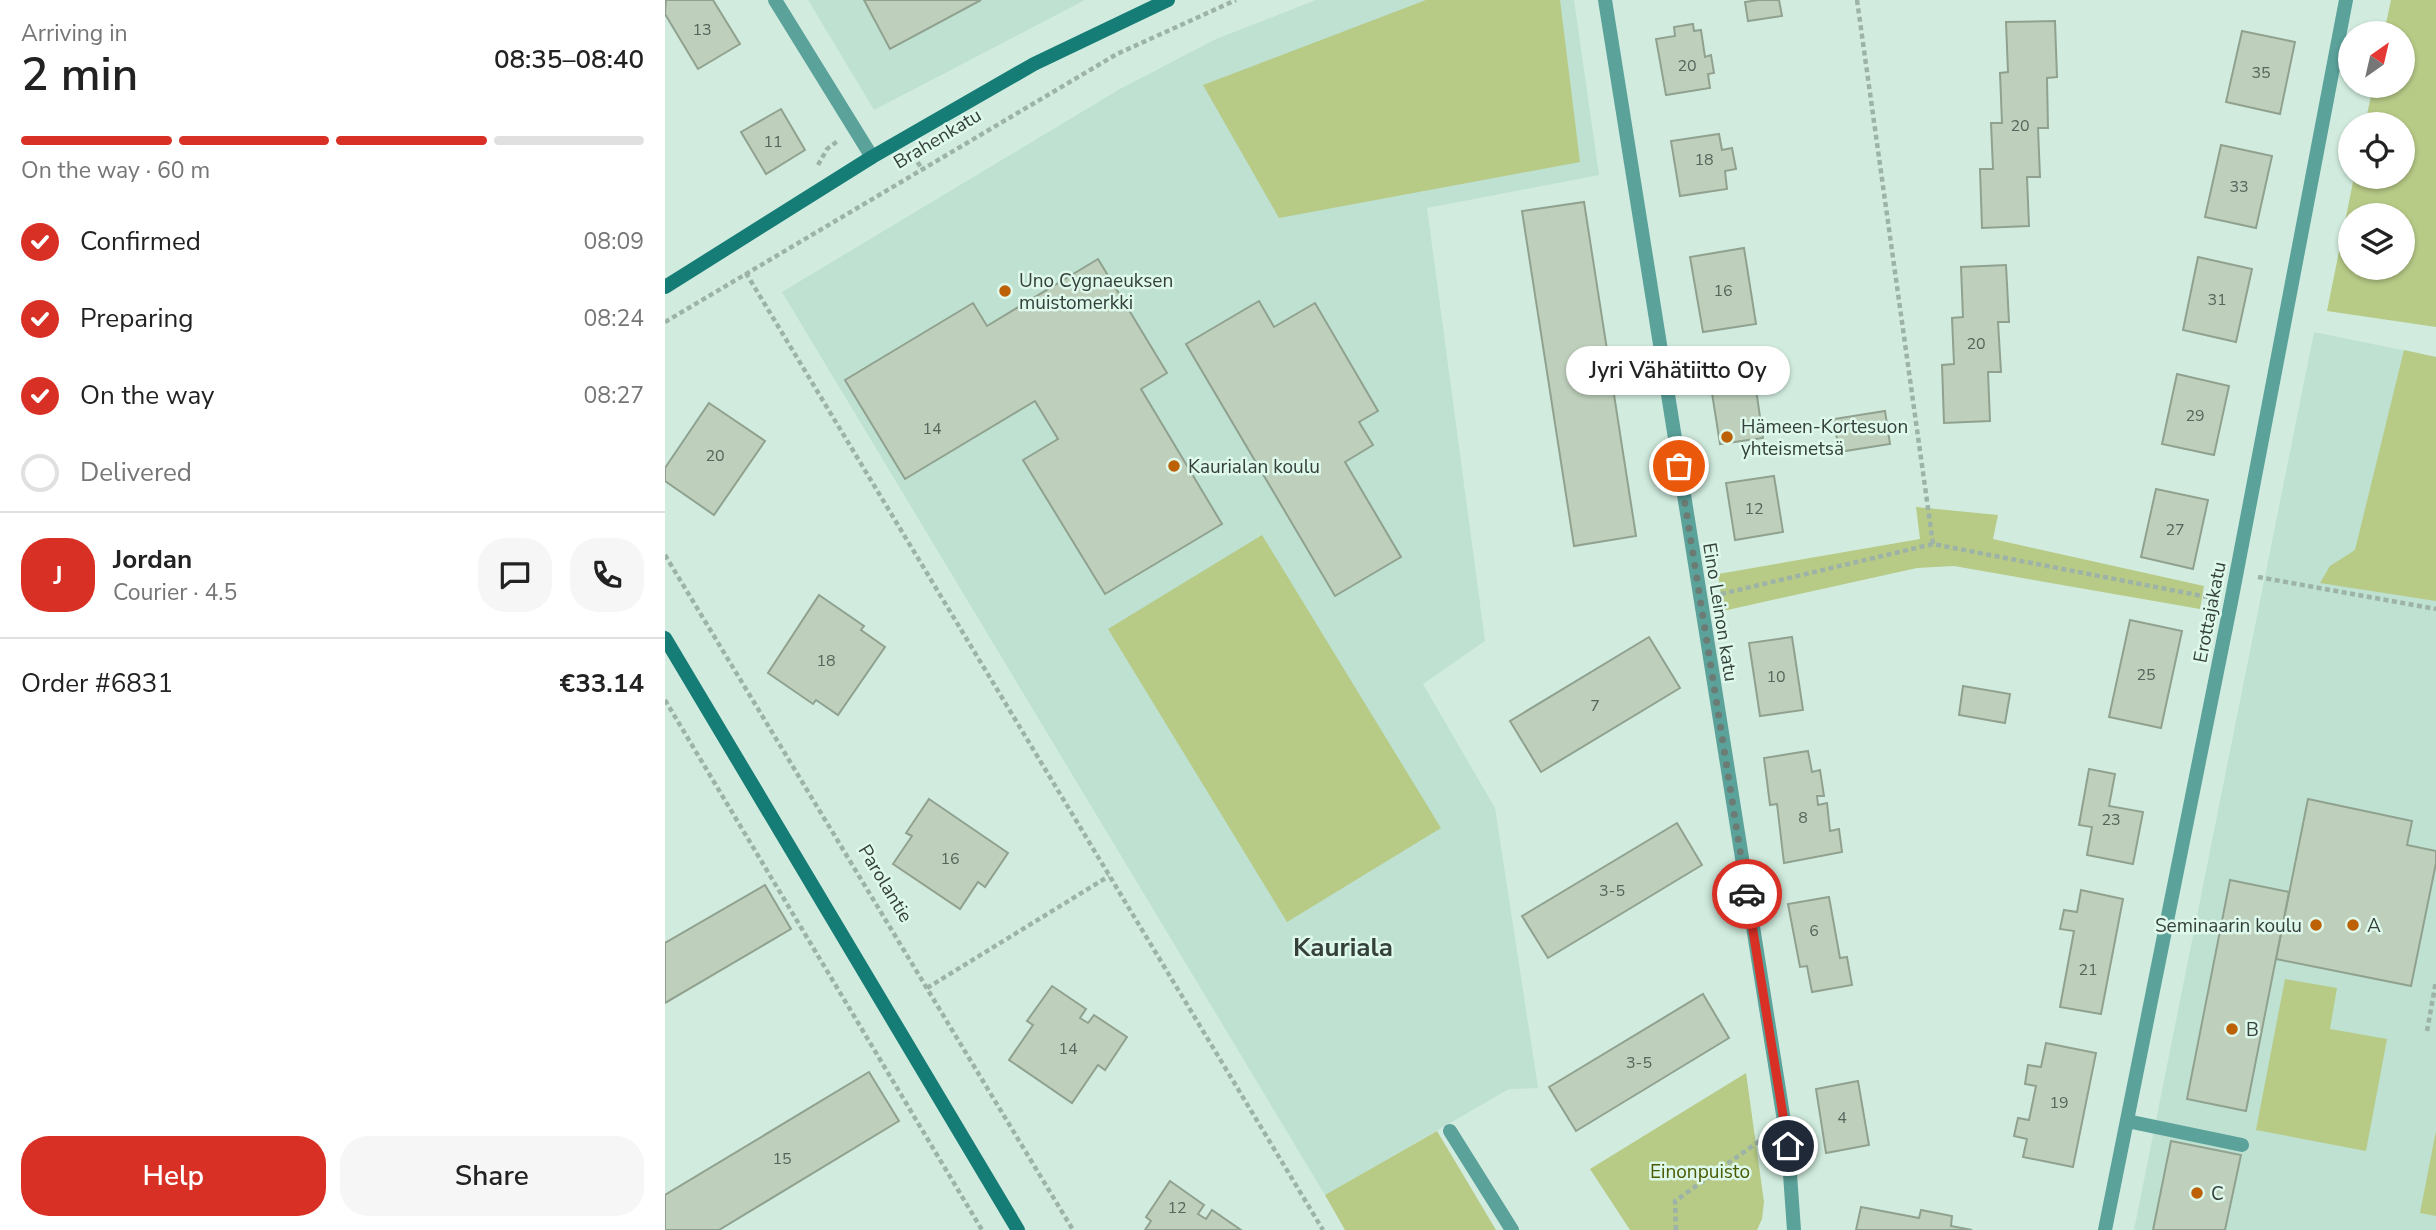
<!DOCTYPE html>
<html lang="en">
<head>
<meta charset="utf-8">
<style>
  body { margin:0; font-family:"Nunito Sans",sans-serif; background:#f6f6f6; color:#222; height:100vh; display:flex; flex-direction:column; font-size:26px; white-space:nowrap }
  * { box-sizing:border-box; margin:0 }
  p { font-size:23px; color:#767676 }
  .icon { flex:none; width:38px; height:38px; fill:none; stroke:currentColor; stroke-width:2; stroke-linecap:round; stroke-linejoin:round }
  .map { position:relative; flex:1; overflow:hidden }
  .details { display:flex; flex-direction:column; background:#fff; width:665px }
  .details>* { flex:none }
  .needle { width:46px; rotate:34deg }
  .tools { position:absolute; left:1673px; top:21px; display:grid; gap:14px }
  .tools a { display:grid; place-items:center; width:77px; height:77px; border-radius:50%; background:#fff; box-shadow:0 2px 5px #0004; font-size:35px }
  .pin { position:absolute; display:grid; place-items:center; width:60px; height:60px; color:#fff; margin:-30px; border:4px solid #fff; border-radius:50%; box-shadow:0 2px 7px #0007 }
  .courier { position:absolute; display:grid; place-items:center; width:70px; height:70px; margin:-35px; border:5px solid #d93025; border-radius:50%; background:#fff; color:#222; box-shadow:0 2px 9px #0007 }
  .bubble { position:absolute; height:49px; border-radius:24px; background:#fff; box-shadow:0 2px 5px #0004; font-size:23px; font-weight:600; line-height:49px; text-align:center }
  .summary em { font-style:normal; font-weight:600 }
  .summary div { display:flex; flex-direction:column-reverse }
  .summary { display:flex; align-items:center; justify-content:space-between; height:119px; padding:0 21px }
  h1 { font-size:46px; font-weight:600; line-height:52px }
  .bar { display:grid; grid-template-columns:repeat(4,1fr); gap:10px 7px; align-content:center; height:84px; padding:0 21px }
  .bar i { height:9px; border-radius:5px; background:#e0e0e0 }
  .bar .active { background:#d93025 }
  .bar p { grid-column:span 4 }
  .line { display:flex; align-items:center; gap:18px; padding:0 21px; border-top:2px solid #e0e0e0 }
  .line div { flex:1 }
  .round { display:grid; place-items:center; flex:none; width:74px; height:74px; border-radius:28px; background:#f6f6f6 }
  ol { padding:0 21px; list-style:none }
  li { display:flex; align-items:center; gap:21px; height:77px }
  li p { margin-inline-start:auto }
  li .icon { padding:7px; border-radius:50%; background:#d93025; color:#fff; stroke-width:4 }
  li:last-child { color:#767676 }
  li i { width:38px; height:38px; border:4px solid #e0e0e0; border-radius:50% }
  .cta { display:flex; gap:14px; margin-top:auto; padding:14px 21px }
  .cta a { flex:1; height:80px; border-radius:28px; background:#d93025; color:#fff; font-size:28px; font-weight:600; line-height:80px; text-align:center }
  .cta a+a { background:#f6f6f6; color:#222 }
  main { display:flex; flex:1; min-height:0 }
  .map>svg:first-child { display:block }
  .built { fill:#bee1d1 }
  .green { fill:#b7ca86; fill-rule:evenodd }
  .building { fill:#bed0bc; stroke:#90a28f; stroke-width:2 }
  .lines { fill:none; stroke-linecap:round; stroke-linejoin:round }
  .path { stroke:#9db3a8; stroke-width:4.5; stroke-dasharray:5 3.5; stroke-linecap:butt }
  .lane { stroke:#5ba29b; stroke-width:14 }
  .street { stroke:#5ba29b; stroke-width:14 }
  .secondary { stroke:#167d76; stroke-width:14 }
  .done { stroke:#6c7c74; stroke-width:7; stroke-dasharray:0 12.6 }
  .route { stroke:#d93025; stroke-width:9 }
  .poi-dot { fill:#bc6105; stroke:#def9ec; stroke-width:2.5 }
  .labels { text-anchor:middle; stroke-width:5; stroke-linejoin:round; paint-order:stroke }
  .number-label { font-size:16px; fill:#57645b }
  .street-label { font-size:19px; fill:#35403b; stroke:#def9ec }
  .poi-label { font-size:19px; fill:#35403b; stroke:#def9ec; text-anchor:start }
  .park-label { font-size:19px; fill:#4b5b03; stroke:#def9ec }
  .district-label { font-size:26px; font-weight:bold; fill:#35403b; stroke:#def9ec }
</style>
</head>
<body>
<main>
<section class="details">
<div class="summary"><div><h1>2 min</h1><p>Arriving in</p></div><em>08:35–08:40</em></div>
<div class="bar"><i class="active"></i><i class="active"></i><i class="active"></i><i></i><p>On the way · 60 m</p></div>
<ol>
<li><svg class="icon" aria-label="check" viewBox="0 0 24 24"><path d="M5 12l5 5 9-10"/></svg>Confirmed<p>08:09</p></li>
<li><svg class="icon" aria-label="check" viewBox="0 0 24 24"><path d="M5 12l5 5 9-10"/></svg>Preparing<p>08:24</p></li>
<li><svg class="icon" aria-label="check" viewBox="0 0 24 24"><path d="M5 12l5 5 9-10"/></svg>On the way<p>08:27</p></li>
<li><i></i>Delivered</li>
</ol>
<div class="line" style="height:126px"><b class="round" style="background:#d93025;color:#fff">J</b><div><b>Jordan</b><p>Courier · 4.5</p></div><a class="round"><svg class="icon" aria-label="chat" viewBox="0 0 24 24"><path d="M4 5h16v11H9l-5 4z"/></svg></a><a class="round"><svg class="icon" aria-label="phone" viewBox="0 0 24 24"><path d="M5 4h4l2 5-3 2q2 4 5 5l2-3 5 2v4C11 20 4 13 5 4z"/></svg></a></div>
<div class="line" style="height:91px"><div>Order #6831</div><b>€33.14</b></div>
<div class="cta"><a>Help</a><a>Share</a></div>
</section>
<div class="map">
<svg width="1771" height="1230" viewBox="0 0 1771 1230">
  <rect width="100%" height="100%" fill="#d1ecdf"/>
  <g class="built">
    <polygon points="143,0 420,0 209,110"/>
    <polygon points="651,0 909,0 934,175 762,208 820,641 758,684 830,808 873,1088 844,1089 660,1195 117,292 455,89 551,39"/>
    <polygon points="1649,332 1771,357 1771,1230 1469,1230"/>
  </g>
  <g class="green">
    <polygon points="761,0 895,0 915,162 614,218 538,85"/>
    <path d="M1726 0H1771V327L1662 311 1689 177H1738V124H1700L1708 86H1738V33H1719ZM1685 215H1738V268H1685Z"/>
    <polygon points="1739,350 1771,357 1771,601 1655,583 1665,566 1690,550"/>
    <polygon points="1251,507 1333,515 1328,539 1539,586 1535,609 1289,566 1252,568 1058,611 1053,574 1255,539"/>
    <polygon points="597,535 776,828 622,922 443,629"/>
    <polygon points="1620,979 1672,988 1665,1029 1722,1039 1701,1151 1591,1130"/>
    <polygon points="1081,1073 1099,1202 1097,1219 1092,1230 965,1230 925,1169"/>
    <polygon points="772,1131 831,1230 680,1230 660,1195"/>
    <polygon points="1771,1131 1771,1216 1755,1213"/>
  </g>
  <g class="building">
    <polygon points="1,0 48,0 75,44 33,69 0,14"/>
    <polygon points="199,0 316,0 225,49"/>
    <polygon points="1093,0 1114,0 1117,16 1083,21 1080,2"/>
    <polygon points="1390,21 1392,77 1382,78 1383,128 1373,128 1375,177 1362,177 1364,226 1317,228 1315,169 1328,169 1326,123 1337,123 1335,73 1343,72 1341,22"/>
    <polygon points="1028,24 1029,31 1036,30 1040,57 1046,55 1049,73 1043,74 1045,88 1001,95 991,39 1010,36 1009,27"/>
    <polygon points="1577,31 1630,42 1615,114 1561,102"/>
    <polygon points="116,109 140,150 101,174 76,132"/>
    <polygon points="1054,134 1057,150 1067,148 1071,169 1060,171 1062,189 1015,196 1006,141"/>
    <polygon points="1556,145 1607,156 1591,228 1540,217"/>
    <polygon points="919,202 971,536 909,546 857,211"/>
    <polygon points="1079,248 1091,324 1038,332 1025,257"/>
    <polygon points="1533,257 1587,269 1571,342 1518,330"/>
    <polygon points="433,259 502,373 476,389 557,524 440,594 358,460 393,439 370,401 240,479 180,380 308,303 322,326"/>
    <polygon points="1341,265 1344,322 1333,322 1336,372 1323,372 1325,421 1279,423 1277,365 1289,364 1287,318 1298,317 1296,267"/>
    <polygon points="594,301 609,327 650,303 713,411 694,422 708,445 680,462 736,557 670,596 521,344"/>
    <polygon points="1088,368 1098,438 1055,444 1044,374"/>
    <polygon points="1512,374 1564,386 1549,455 1497,444"/>
    <polygon points="44,403 100,441 49,515 0,481 0,468"/>
    <polygon points="1220,411 1225,444 1174,452 1169,419"/>
    <polygon points="1109,476 1118,532 1070,540 1061,483"/>
    <polygon points="1491,489 1543,500 1528,569 1476,557"/>
    <polygon points="154,595 199,626 196,630 220,647 173,715 151,700 148,704 103,673"/>
    <polygon points="1465,620 1517,631 1496,728 1444,717"/>
    <polygon points="984,637 1015,688 876,772 845,721"/>
    <polygon points="1127,637 1138,710 1095,716 1084,643"/>
    <polygon points="1298,686 1345,694 1340,723 1294,715"/>
    <polygon points="1143,751 1147,772 1155,770 1159,796 1152,796 1153,805 1162,803 1165,831 1174,829 1177,852 1119,863 1112,804 1105,805 1099,758"/>
    <polygon points="1424,769 1450,774 1444,806 1478,812 1468,864 1422,855 1427,827 1414,825"/>
    <polygon points="264,799 343,853 320,887 313,882 295,909 228,864 247,836 241,833"/>
    <polygon points="1643,799 1747,821 1742,845 1771,851 1771,863 1746,986 1611,959"/>
    <polygon points="1012,823 1037,865 883,958 857,916"/>
    <polygon points="1565,880 1624,892 1581,1111 1522,1099"/>
    <polygon points="100,885 126,929 0,1003 0,943"/>
    <polygon points="1416,890 1458,899 1436,1014 1395,1007 1409,931 1395,929 1399,910 1412,912"/>
    <polygon points="1164,897 1175,958 1182,957 1187,985 1147,992 1142,966 1135,967 1123,904"/>
    <polygon points="387,986 421,1009 415,1018 423,1023 429,1015 462,1037 440,1070 433,1065 407,1103 344,1060 368,1025 362,1021"/>
    <polygon points="1038,994 1064,1038 911,1131 884,1087"/>
    <polygon points="1381,1043 1431,1053 1408,1167 1358,1157 1362,1139 1349,1136 1353,1118 1364,1120 1371,1086 1360,1084 1363,1065 1376,1067"/>
    <polygon points="204,1072 234,1121 54,1230 0,1230 0,1195"/>
    <polygon points="1193,1081 1204,1145 1161,1153 1151,1089"/>
    <polygon points="1506,1141 1576,1155 1560,1230 1488,1230"/>
    <polygon points="505,1181 539,1205 533,1214 541,1219 547,1210 576,1230 480,1230 486,1221 481,1217"/>
    <polygon points="1196,1207 1254,1218 1256,1210 1287,1216 1286,1226 1307,1230 1191,1230"/>
  </g>
  <g class="lines">
    <g class="path">
      <polyline points="1192,0 1268,544"/>
      <polyline points="248,155 257,169"/>
      <polyline points="153,165 162,149 174,140"/>
      <polyline points="81,273 658,1230"/>
      <polyline points="0,322 452,54 571,0"/>
      <polyline points="0,555 408,1230"/>
      <polyline points="1593,577 1771,609"/>
      <polyline points="1056,594 1268,544 1548,598"/>
      <polyline points="0,700 317,1230"/>
      <polyline points="262,988 444,876"/>
      <polyline points="1762,1031 1771,981"/>
      <polyline points="1011,1230 1010,1201 1100,1137"/>
    </g>
    <g class="lane">
      <polyline points="1462,1121 1577,1145"/>
      <polyline points="785,1131 847,1230"/>
    </g>
    <g class="street">
      <polyline points="110,0 207,157"/>
      <polyline points="940,0 1123,1146 1129,1230"/>
      <polyline points="1440,1230 1566,602 1681,0"/>
    </g>
    <g class="secondary">
      <polyline points="0,287 207,157 369,64 503,0"/>
      <polyline points="0,638 353,1230"/>
    </g>
  </g>
  <g class="lines">
    <polyline class="done" points="1014,466 1082,894"/>
    <polyline class="route" points="1082,894 1123,1146"/>
  </g>
  <g class="poi-dot">
    <circle cx="340" cy="291" r="7"/>
    <circle cx="1062" cy="437" r="7"/>
    <circle cx="509" cy="466" r="7"/>
    <circle cx="1651" cy="925" r="7"/>
    <circle cx="1688" cy="925" r="7"/>
    <circle cx="1567" cy="1029" r="7"/>
    <circle cx="1532" cy="1193" r="7"/>
  </g>
  <g class="labels">
    <g class="number-label">
      <text x="37" y="35">13</text>
      <text x="1022" y="71">20</text>
      <text x="1596" y="78">35</text>
      <text x="1355" y="131">20</text>
      <text x="108" y="147">11</text>
      <text x="1039" y="165">18</text>
      <text x="1574" y="192">33</text>
      <text x="1058" y="296">16</text>
      <text x="1552" y="305">31</text>
      <text x="1311" y="349">20</text>
      <text x="1530" y="421">29</text>
      <text x="267" y="434">14</text>
      <text x="50" y="461">20</text>
      <text x="1089" y="514">12</text>
      <text x="1510" y="535">27</text>
      <text x="161" y="666">18</text>
      <text x="1481" y="680">25</text>
      <text x="1111" y="682">10</text>
      <text x="930" y="711">7</text>
      <text x="1138" y="823">8</text>
      <text x="1446" y="825">23</text>
      <text x="285" y="864">16</text>
      <text x="947" y="896">3-5</text>
      <text x="1149" y="936">6</text>
      <text x="1423" y="975">21</text>
      <text x="403" y="1054">14</text>
      <text x="974" y="1068">3-5</text>
      <text x="1394" y="1108">19</text>
      <text x="1177" y="1123">4</text>
      <text x="117" y="1164">15</text>
      <text x="512" y="1213">12</text>
    </g>
    <g class="street-label">
      <text transform="translate(272 138) rotate(-31)" y="7">Brahenkatu</text>
      <text transform="translate(1056 612) rotate(81)" y="7">Eino Leinon katu</text>
      <text transform="translate(1544 612) rotate(-79)" y="7">Erottajakatu</text>
      <text transform="translate(221 883) rotate(59)" y="7">Parolantie</text>
    </g>
    <g class="poi-label">
      <text x="354" y="287">Uno Cygnaeuksen<tspan x="354" dy="22">muistomerkki</tspan></text>
      <text x="1076" y="433">Hämeen-Kortesuon<tspan x="1076" dy="22">yhteismetsä</tspan></text>
      <text x="523" y="473">Kaurialan koulu</text>
      <text x="1637" y="932" text-anchor="end">Seminaarin koulu</text>
      <text x="1702" y="932">A</text>
      <text x="1581" y="1036">B</text>
      <text x="1546" y="1200">C</text>
    </g>
    <g class="park-label">
      <text x="1035" y="1178">Einonpuisto</text>
    </g>
    <g class="district-label">
      <text x="678" y="956">Kauriala</text>
    </g>
  </g>
</svg>
<div class="tools">
<a><svg class="needle" viewBox="-14 -14 28 28"><path d="M0-13l5 13h-10z" fill="#e53935"/><path d="M0 13l5-13h-10z" fill="#767676"/></svg></a>
<a><svg class="icon" aria-label="locate" viewBox="0 0 24 24"><circle cx="12" cy="12" r="6"/><path d="M12 2v4M12 18v4M2 12h4M18 12h4"/></svg></a>
<a><svg class="icon" aria-label="layers" viewBox="0 0 24 24"><path d="M12 4l9 5-9 5-9-5zM3 14l9 5 9-5"/></svg></a>
</div>
<div class="pin" style="left:1014px;top:466px;background:#ea580c"><svg class="icon" aria-label="bag" viewBox="0 0 24 24"><path d="M5 8h14l-1 12H6zM9 8a3 3 0 0 1 6 0"/></svg></div>
<div class="pin" style="left:1123px;top:1146px;background:#1f2937"><svg class="icon" aria-label="home" viewBox="0 0 24 24"><path d="M3 11l9-7 9 7M6 9v11h12V9"/></svg></div>
<div class="courier" style="left:1082px;top:894px"><svg class="icon" aria-label="car" viewBox="0 0 24 24"><path d="M5 17H2v-5l4-1 3-4h7l3 4 3 1v5h-3M9 17h6M6 11h13"/><circle cx="7" cy="17" r="2"/><circle cx="17" cy="17" r="2"/></svg></div>
<div class="bubble" style="left:901px;top:346px;width:224px">Jyri Vähätiitto Oy</div>
</div>
</main>
</body>
</html>
